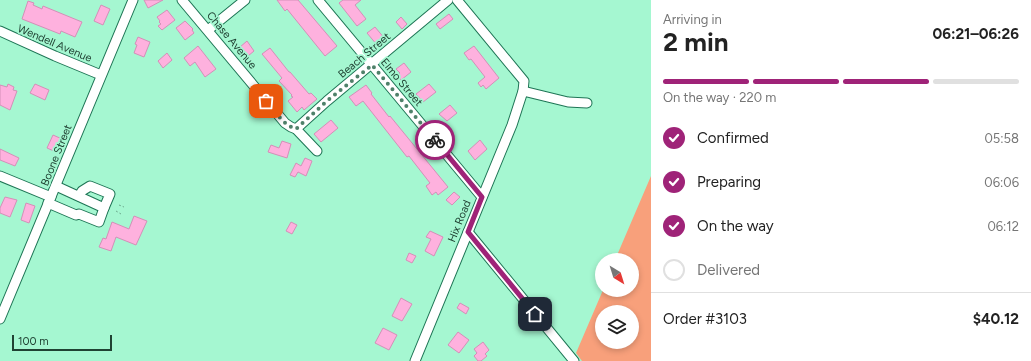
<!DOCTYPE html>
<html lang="en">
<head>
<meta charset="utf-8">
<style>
  body { margin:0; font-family:Figtree,sans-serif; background:#f6f6f6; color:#222; height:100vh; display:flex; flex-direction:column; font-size:15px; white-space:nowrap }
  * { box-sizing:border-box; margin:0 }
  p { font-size:13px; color:#767676 }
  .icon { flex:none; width:22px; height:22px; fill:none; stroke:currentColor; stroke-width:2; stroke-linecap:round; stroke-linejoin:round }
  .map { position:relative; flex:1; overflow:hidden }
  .drawer { display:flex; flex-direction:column; background:#fff; width:380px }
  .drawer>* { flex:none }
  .needle { width:26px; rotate:142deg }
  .controls { position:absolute; left:595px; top:253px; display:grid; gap:8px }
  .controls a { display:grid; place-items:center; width:44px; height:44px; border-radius:50%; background:#fff; box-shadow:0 2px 6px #0003; font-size:20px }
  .scale { position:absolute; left:12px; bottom:10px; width:100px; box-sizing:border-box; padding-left:4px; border:2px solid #204233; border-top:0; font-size:11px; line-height:14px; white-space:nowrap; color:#204233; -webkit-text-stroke:3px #a5f7d1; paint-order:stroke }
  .pin { position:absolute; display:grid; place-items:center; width:34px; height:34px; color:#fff; margin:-17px; border-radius:8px; box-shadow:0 2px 6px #0006 }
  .courier { position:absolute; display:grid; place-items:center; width:40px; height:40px; margin:-20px; border:3px solid #9f2378; border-radius:50%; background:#fff; color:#222; box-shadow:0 1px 5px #0007 }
  .headline em { font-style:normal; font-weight:700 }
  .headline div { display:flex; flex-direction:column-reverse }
  .headline { display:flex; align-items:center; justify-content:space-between; height:68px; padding:0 12px }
  h1 { font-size:26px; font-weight:700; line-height:30px }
  .bar { display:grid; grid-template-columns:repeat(4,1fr); gap:6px 4px; align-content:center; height:48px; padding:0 12px }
  .bar i { height:5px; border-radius:3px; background:#e0e0e0 }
  .bar .selected { background:#9f2378 }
  .bar p { grid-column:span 4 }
  .line { display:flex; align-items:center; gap:10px; padding:0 12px; border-top:1px solid #e0e0e0 }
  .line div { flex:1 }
  ol { padding:0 12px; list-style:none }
  li { display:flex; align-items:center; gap:12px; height:44px }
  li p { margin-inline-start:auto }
  li .icon { padding:4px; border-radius:50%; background:#9f2378; color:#fff; stroke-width:4 }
  li:last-child { color:#767676 }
  li i { width:22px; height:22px; border:2px solid #e0e0e0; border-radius:50% }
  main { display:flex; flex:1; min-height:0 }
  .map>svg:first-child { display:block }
  .green { fill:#f8a07b; fill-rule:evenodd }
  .building { fill:#feb1de; stroke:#d390b8 }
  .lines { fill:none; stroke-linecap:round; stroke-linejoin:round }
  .minor-casing { stroke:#1e7555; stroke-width:11 }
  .path { stroke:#6dab8f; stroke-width:1; stroke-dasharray:2 2; stroke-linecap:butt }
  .minor { stroke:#fff; stroke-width:9 }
  .done { stroke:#4f816a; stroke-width:4; stroke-dasharray:0 7.2 }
  .route { stroke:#9f2378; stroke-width:5 }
  .labels { text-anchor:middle; stroke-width:3.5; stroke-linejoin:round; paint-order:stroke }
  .street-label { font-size:11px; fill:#204233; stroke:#a5f7d1 }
</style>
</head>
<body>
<main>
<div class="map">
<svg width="651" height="361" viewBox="0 0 651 361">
  <rect width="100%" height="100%" fill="#a5f7d1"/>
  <path class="green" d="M651 176V361H582L576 353 603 290H632V260H615ZM602 312H632V342H602Z"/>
  <g class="building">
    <polygon points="144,0 163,0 148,8"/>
    <polygon points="277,0 298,0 337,46 325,56 287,9 285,11"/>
    <polygon points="343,0 361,0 355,5 366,19 357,26 339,3"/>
    <polygon points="28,1 34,3 33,5 42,9 43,6 82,22 75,37 61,31 60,34 22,19"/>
    <polygon points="101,5 110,9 103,25 94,21"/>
    <polygon points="167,10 175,20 162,30 158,26 161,24 159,22 160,21 157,17"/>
    <polygon points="449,14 453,19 440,29 436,24"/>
    <polygon points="401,17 407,24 402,29 396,22"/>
    <polygon points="185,21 193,29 192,30 194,33 185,40 176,28"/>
    <polygon points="375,27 385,39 377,45 367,33"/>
    <polygon points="138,37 150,42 144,57 134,53 137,45 135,44"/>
    <polygon points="247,41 254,51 248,56 240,47"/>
    <polygon points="198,46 216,69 205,77 195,62 190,66 184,58"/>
    <polygon points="474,46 499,78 486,89 483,85 481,87 478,83 485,77 471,59 469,60 464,53"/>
    <polygon points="270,48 289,72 290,72 309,94 311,93 317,99 304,110 302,107 297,112 288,101 293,97 291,96 292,95 279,81 282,78 262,54"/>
    <polygon points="167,53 172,60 163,68 158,61"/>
    <polygon points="404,63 411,72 401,80 397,75 400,73 396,69"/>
    <polygon points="8,84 14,87 13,90 17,91 10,110 0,105 0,85 7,87"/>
    <polygon points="35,84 49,90 45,100 30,93"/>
    <polygon points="429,84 436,92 423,102 416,94"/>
    <polygon points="366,85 372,93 371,94 389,117 390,116 448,187 438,195 436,192 432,195 426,186 430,183 409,156 407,157 363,101 356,106 349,97"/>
    <polygon points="450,105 457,113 447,121 439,114"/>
    <polygon points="331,120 338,128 321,142 314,134"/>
    <polygon points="53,135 62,139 56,152 47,148"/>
    <polygon points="480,140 487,149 475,160 468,151"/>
    <polygon points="282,141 291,144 287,158 268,152 271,145 279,148"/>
    <polygon points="0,149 19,158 15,166 0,160"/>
    <polygon points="305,158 312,161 306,176 298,172 295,177 290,175 296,163 301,166"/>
    <polygon points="454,192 460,197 452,205 446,200"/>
    <polygon points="5,197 17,200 10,217 0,213 0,208"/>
    <polygon points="26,203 35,206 29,223 21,220"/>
    <polygon points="134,216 147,221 136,245 116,237 111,251 99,247 103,238 106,239 112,222 129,229"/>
    <polygon points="291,222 297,225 292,234 286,231"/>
    <polygon points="430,231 443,237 434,256 425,251 431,239 426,237"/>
    <polygon points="409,253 416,256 412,263 406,260"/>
    <polygon points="401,298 412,304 402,321 392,316"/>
    <polygon points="460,303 469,308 466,314 457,308"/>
    <polygon points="383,328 397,335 389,350 375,343"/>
    <polygon points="458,332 469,340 459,353 448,345"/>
    <polygon points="483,342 489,350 485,354 487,356 481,361 478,361 474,356 477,353 474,349"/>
  </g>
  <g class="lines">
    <defs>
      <g id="minor">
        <polyline points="182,0 285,123 291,127 296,129 317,151"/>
        <polyline points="318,0 482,197"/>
        <polyline points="208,30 245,0"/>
        <polyline points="0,31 55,56 101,75"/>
        <polyline points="523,91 568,102 587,103"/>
        <polyline points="296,129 327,101 448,0"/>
        <polyline points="0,176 51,197"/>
        <polyline points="79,196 82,191 90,186 110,194 104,208"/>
        <polyline points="48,203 76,215 79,214 99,222 104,208 56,186"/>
        <polyline points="468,232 574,361"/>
        <polyline points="0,319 133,0"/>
        <polyline points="415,361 512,125 523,91 524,81 457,0"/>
      </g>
    </defs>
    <use href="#minor" class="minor-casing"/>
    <g class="path">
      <polyline points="119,205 124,207"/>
      <polyline points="116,211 121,214"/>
    </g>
    <use href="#minor" class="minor"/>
  </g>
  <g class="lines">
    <path class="done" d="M266 101C275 111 283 125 296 129L327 101 372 65 435 140"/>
    <polyline class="route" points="435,140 482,197 468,232 535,314"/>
  </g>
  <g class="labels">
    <g class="street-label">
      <text transform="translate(232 40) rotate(50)" y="4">Chase Avenue</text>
      <text transform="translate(55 43) rotate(23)" y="4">Wendell Avenue</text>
      <text transform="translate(364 55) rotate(-40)" y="4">Beach Street</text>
      <text transform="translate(402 82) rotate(50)" y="4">Elmo Street</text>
      <text transform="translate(56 155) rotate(-68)" y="4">Boone Street</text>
      <text transform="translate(459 221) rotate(-68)" y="4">Hix Road</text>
    </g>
  </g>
</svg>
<div class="controls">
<a><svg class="needle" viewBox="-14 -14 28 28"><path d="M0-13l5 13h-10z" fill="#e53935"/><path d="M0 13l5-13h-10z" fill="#767676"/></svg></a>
<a><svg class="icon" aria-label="layers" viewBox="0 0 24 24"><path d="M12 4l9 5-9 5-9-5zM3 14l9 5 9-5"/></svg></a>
</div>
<div class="scale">100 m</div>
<div class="pin" style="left:266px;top:101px;background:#ea580c"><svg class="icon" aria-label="bag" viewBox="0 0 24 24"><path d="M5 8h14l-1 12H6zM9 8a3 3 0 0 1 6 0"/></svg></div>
<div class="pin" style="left:535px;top:314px;background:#1f2937"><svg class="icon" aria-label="home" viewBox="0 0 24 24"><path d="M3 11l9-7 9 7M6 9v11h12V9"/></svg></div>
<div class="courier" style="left:435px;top:140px"><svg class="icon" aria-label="bike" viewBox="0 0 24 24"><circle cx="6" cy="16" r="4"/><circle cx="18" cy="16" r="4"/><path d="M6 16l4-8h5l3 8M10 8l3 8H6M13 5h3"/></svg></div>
</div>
<section class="drawer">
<div class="headline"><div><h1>2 min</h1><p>Arriving in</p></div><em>06:21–06:26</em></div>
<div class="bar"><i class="selected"></i><i class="selected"></i><i class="selected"></i><i></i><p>On the way · 220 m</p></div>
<ol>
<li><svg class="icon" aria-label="check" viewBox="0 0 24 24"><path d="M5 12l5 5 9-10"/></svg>Confirmed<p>05:58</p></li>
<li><svg class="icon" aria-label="check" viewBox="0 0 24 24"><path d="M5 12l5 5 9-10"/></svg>Preparing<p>06:06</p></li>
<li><svg class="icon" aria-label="check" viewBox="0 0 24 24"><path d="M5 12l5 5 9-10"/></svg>On the way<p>06:12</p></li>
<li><i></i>Delivered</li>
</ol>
<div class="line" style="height:52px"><div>Order #3103</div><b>$40.12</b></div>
</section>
</main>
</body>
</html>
